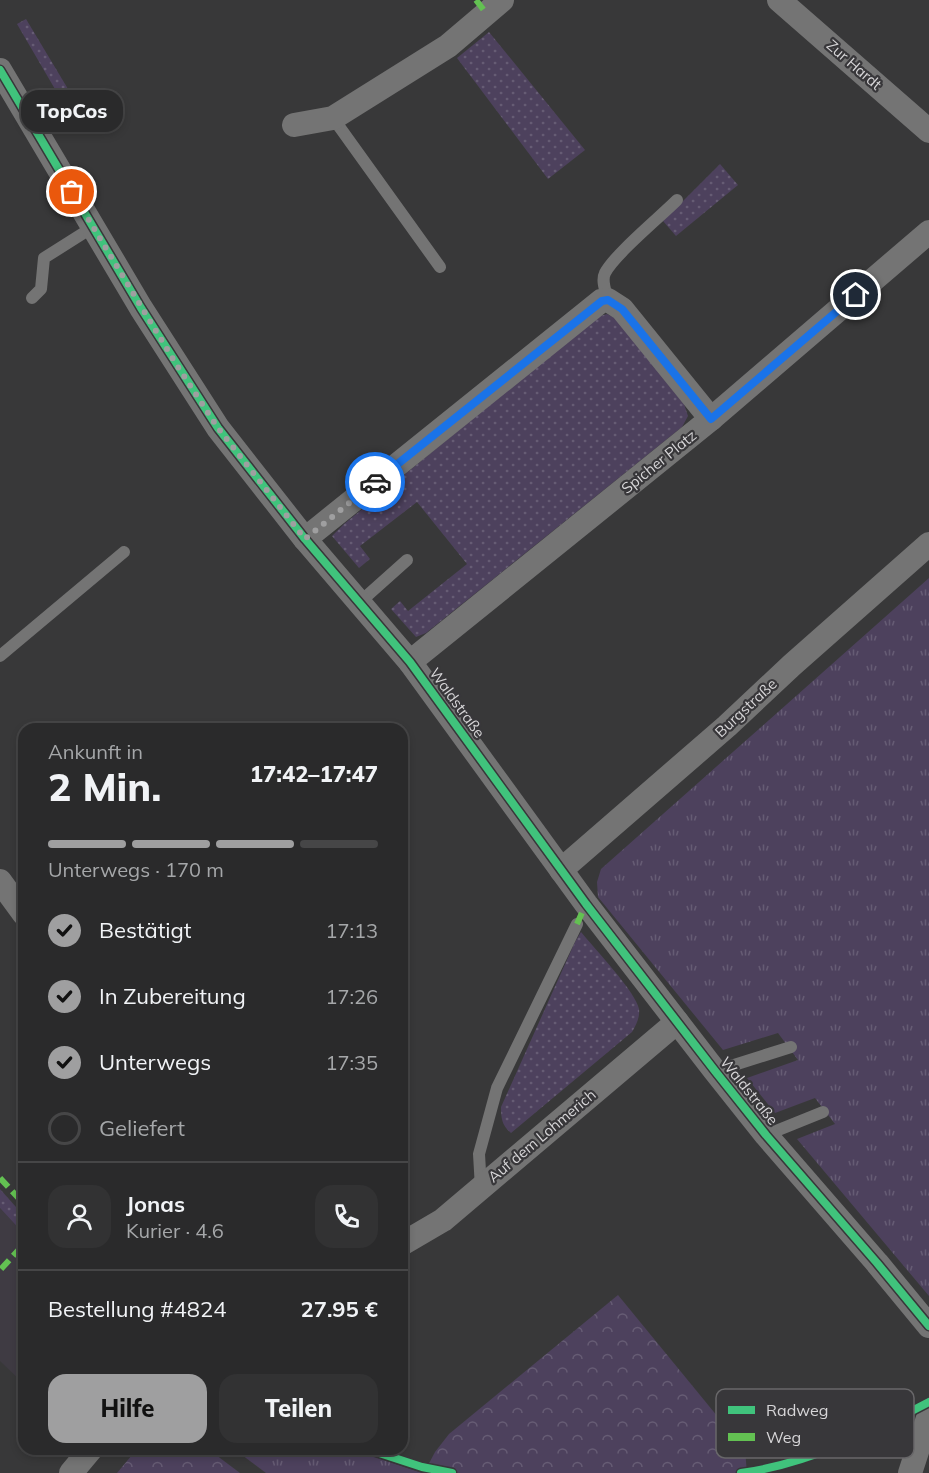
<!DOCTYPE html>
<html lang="de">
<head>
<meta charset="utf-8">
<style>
  body { margin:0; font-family:Mulish,sans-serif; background:#323233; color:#f1f3f6; height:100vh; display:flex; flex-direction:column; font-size:22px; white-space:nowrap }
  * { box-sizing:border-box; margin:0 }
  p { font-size:20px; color:#a5a7a9 }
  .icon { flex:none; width:33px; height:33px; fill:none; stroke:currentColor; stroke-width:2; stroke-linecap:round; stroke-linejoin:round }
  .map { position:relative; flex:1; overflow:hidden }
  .panel { position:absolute; left:18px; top:723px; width:390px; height:732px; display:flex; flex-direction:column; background:#2a2a2b; border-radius:18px; box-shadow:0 3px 9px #0003,0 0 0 2px #464647 }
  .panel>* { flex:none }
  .pin { position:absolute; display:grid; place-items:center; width:51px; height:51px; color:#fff; margin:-26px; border:3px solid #fff; border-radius:50%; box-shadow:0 2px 6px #0007 }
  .courier { position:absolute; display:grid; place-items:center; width:60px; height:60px; margin:-30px; border:4px solid #1a73e8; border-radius:50%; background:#fff; color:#222; box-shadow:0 2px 8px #0007 }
  .bubble { position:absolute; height:42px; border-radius:18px; background:#2a2a2b; box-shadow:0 3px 9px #0003,0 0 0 2px #464647; font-size:20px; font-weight:800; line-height:42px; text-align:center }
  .summary em { font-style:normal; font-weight:800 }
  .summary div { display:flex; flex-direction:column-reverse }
  .summary { display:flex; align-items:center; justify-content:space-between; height:102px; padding:0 30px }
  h1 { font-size:39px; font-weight:800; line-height:45px }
  .bar { display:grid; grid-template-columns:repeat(4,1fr); gap:9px 6px; align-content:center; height:72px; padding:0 30px }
  .bar i { height:8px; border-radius:4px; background:#464647 }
  .bar .current { background:#9f9fa0 }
  .bar p { grid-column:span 4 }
  .line { display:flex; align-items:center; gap:15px; padding:0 30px; border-top:2px solid #464647 }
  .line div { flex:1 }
  .round { display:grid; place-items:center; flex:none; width:63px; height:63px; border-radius:18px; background:#323233 }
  ol { padding:0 30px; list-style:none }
  li { display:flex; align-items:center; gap:18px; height:66px }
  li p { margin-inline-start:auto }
  li .icon { padding:6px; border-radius:50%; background:#9f9fa0; color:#111; stroke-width:4 }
  li:last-child { color:#a5a7a9 }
  li i { width:33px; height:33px; border:3px solid #464647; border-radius:50% }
  .action { display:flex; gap:12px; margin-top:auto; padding:12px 30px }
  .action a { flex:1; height:69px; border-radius:18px; background:#9f9fa0; color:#111; font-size:24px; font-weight:800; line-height:69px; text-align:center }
  .action a+a { background:#323233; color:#f1f3f6 }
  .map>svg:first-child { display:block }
  .built { fill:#3f3b43 }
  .grass { fill:url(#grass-dots) }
  .forest { fill:url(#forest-crowns) }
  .park { fill:url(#park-tufts) }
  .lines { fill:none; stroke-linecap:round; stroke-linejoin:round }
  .service { stroke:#747474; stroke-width:12 }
  .minor { stroke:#747474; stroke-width:24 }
  .quiet { stroke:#63c152; stroke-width:6; stroke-dasharray:12 6; stroke-linecap:butt }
  .cycleway-casing { stroke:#38373a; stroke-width:11 }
  .cycleway { stroke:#40c37c; stroke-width:8 }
  .done { stroke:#9f9fa0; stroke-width:6; stroke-dasharray:0 10.8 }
  .route { stroke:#1a73e8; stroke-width:8 }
  .labels { text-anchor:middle; stroke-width:4.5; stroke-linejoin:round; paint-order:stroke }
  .street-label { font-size:15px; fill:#d7d6d8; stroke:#38373a }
  .key { fill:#38373a; stroke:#686769; stroke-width:1.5 }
  .key-label { font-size:16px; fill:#d7d6d8 }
</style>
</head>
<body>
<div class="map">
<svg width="929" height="1473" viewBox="0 0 929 1473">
  <defs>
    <pattern id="grass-dots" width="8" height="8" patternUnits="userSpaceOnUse" patternTransform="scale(1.5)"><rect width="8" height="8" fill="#4d415d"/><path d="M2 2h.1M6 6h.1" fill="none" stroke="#665c74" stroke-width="1.8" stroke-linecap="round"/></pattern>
    <pattern id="forest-crowns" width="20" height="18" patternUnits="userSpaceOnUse" patternTransform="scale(1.5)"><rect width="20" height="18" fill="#4d415d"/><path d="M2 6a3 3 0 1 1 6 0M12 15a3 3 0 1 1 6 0" fill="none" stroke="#665c74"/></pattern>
    <pattern id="park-tufts" width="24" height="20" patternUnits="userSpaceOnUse" patternTransform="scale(1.5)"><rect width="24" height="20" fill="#4d415d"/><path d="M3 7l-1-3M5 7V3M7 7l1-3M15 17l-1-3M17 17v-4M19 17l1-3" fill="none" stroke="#665c74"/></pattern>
  </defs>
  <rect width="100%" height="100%" fill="#383839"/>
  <polygon class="built" points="0,1208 24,1234 24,1384 0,1361"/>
  <g class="grass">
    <polygon points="26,19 68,89 59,96 17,24"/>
    <polygon points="489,32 585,150 548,179 457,58"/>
    <polygon points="720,164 738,185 676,236 663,221"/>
    <polygon points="607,314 615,318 684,404 688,416 682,427 426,633 416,637 391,609 400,601 408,611 467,564 417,502 360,546 370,559 359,568 332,536 344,524 597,317"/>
    <path d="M581 932C594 948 636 992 639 1009 640 1018 636 1025 632 1032L511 1133C502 1126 501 1118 501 1107L575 942Z"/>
    <polygon points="0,1189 24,1216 24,1234 0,1208"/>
  </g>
  <g class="forest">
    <polygon points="618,1295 745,1450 747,1473 424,1473 435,1452 449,1434"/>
    <polygon points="137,1449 208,1449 240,1473 117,1473"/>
  </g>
  <g class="park">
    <polygon points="929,578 929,1296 797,1139 835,1124 815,1098 775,1113 747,1078 798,1060 778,1033 723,1050 598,897 597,882 601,869"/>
    <polygon points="234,1449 351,1449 422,1473 266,1473"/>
  </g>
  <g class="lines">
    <g class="service">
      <polyline points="333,118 440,267"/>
      <polyline points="32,298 41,289 44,258 93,227"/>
      <path d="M608 300C606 292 601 281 605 273 615 254 660 217 677 200"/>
      <polyline points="360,602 407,560"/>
      <polyline points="0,656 124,552"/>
      <polyline points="715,1071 791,1047"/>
      <polyline points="766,1135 823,1112"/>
      <polyline points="481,1188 479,1154 497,1088 577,924"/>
    </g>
    <g class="minor">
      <polyline points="779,0 929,131"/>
      <polyline points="0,70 141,308 218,428 305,539 410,662 586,904 715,1071 766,1135 877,1263 929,1326"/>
      <polyline points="294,125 333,118 448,46 502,0"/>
      <polyline points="305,539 601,301 608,300 622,309 711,419"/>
      <polyline points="410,662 711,419 929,232"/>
      <polyline points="561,870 727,726 792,665 929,544"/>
      <polyline points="0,881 24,914"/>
      <polyline points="402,1244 443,1220 677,1022"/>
      <polyline points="71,1473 91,1449"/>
      <polyline points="910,1473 929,1415"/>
    </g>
    <g class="quiet">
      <polyline points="476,0 486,13"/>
      <polyline points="577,924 586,904"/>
      <polyline points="0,1178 24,1204"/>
      <polyline points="1,1269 24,1244"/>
    </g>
    <defs>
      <g id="cycleway">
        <polyline points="0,70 141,308 218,428 305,539 410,662 586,904 715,1071 766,1135 877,1263 929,1326"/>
        <polyline points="367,1449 422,1467 452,1473"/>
        <path d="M741 1473C808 1464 870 1433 929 1402"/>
      </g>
    </defs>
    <use href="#cycleway" class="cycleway-casing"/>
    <use href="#cycleway" class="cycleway"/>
  </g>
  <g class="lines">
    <polyline class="done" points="72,192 176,364 218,428 305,539 375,482"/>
    <polyline class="route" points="375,482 602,301 608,300 622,309 711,419 856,295"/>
  </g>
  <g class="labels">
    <g class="street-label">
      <text transform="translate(854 65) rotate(41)" y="5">Zur Hardt</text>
      <text transform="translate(659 462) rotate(-39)" y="5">Spicher Platz</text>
      <text transform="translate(457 703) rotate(54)" y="5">Waldstraße</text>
      <text transform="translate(746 708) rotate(-43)" y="5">Burgstraße</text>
      <text transform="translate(749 1091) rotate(51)" y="5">Waldstraße</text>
      <text transform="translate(542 1136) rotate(-40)" y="5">Auf dem Lohmerich</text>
    </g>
  </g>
  <rect x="716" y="1389" width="198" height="69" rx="9" class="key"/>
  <rect x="728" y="1406" width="27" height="8" fill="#40c37c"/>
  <rect x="728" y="1433" width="27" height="8" fill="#63c152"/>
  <g class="key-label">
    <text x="766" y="1416">Radweg</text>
    <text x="766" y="1443">Weg</text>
  </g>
</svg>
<div class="pin" style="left:72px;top:192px;background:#ea580c"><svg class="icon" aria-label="bag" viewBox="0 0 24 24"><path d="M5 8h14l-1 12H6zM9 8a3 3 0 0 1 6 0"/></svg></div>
<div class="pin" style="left:856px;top:295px;background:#1f2937"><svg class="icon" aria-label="home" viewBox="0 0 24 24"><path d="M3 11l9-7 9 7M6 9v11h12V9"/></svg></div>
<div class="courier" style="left:375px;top:482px"><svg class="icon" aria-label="car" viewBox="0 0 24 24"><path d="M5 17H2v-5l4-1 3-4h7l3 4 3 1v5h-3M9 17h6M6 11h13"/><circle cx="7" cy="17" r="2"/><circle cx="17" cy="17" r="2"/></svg></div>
<div class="bubble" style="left:21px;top:90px;width:102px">TopCos</div>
<section class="panel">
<div class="summary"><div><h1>2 Min.</h1><p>Ankunft in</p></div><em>17:42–17:47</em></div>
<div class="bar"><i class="current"></i><i class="current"></i><i class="current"></i><i></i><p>Unterwegs · 170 m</p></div>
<ol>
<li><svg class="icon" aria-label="check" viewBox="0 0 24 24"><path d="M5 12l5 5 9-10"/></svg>Bestätigt<p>17:13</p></li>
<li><svg class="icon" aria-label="check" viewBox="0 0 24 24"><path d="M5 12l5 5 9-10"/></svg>In Zubereitung<p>17:26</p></li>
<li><svg class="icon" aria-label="check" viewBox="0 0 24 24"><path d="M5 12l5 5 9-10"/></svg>Unterwegs<p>17:35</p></li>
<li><i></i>Geliefert</li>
</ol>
<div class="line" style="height:108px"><a class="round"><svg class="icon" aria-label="person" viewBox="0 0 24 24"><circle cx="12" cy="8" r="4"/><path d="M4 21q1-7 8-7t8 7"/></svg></a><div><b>Jonas</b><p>Kurier · 4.6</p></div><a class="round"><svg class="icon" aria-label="phone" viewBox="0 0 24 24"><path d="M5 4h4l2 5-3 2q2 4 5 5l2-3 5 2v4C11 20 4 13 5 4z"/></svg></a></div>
<div class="line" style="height:78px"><div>Bestellung #4824</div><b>27.95 €</b></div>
<div class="action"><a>Hilfe</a><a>Teilen</a></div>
</section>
</div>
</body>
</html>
